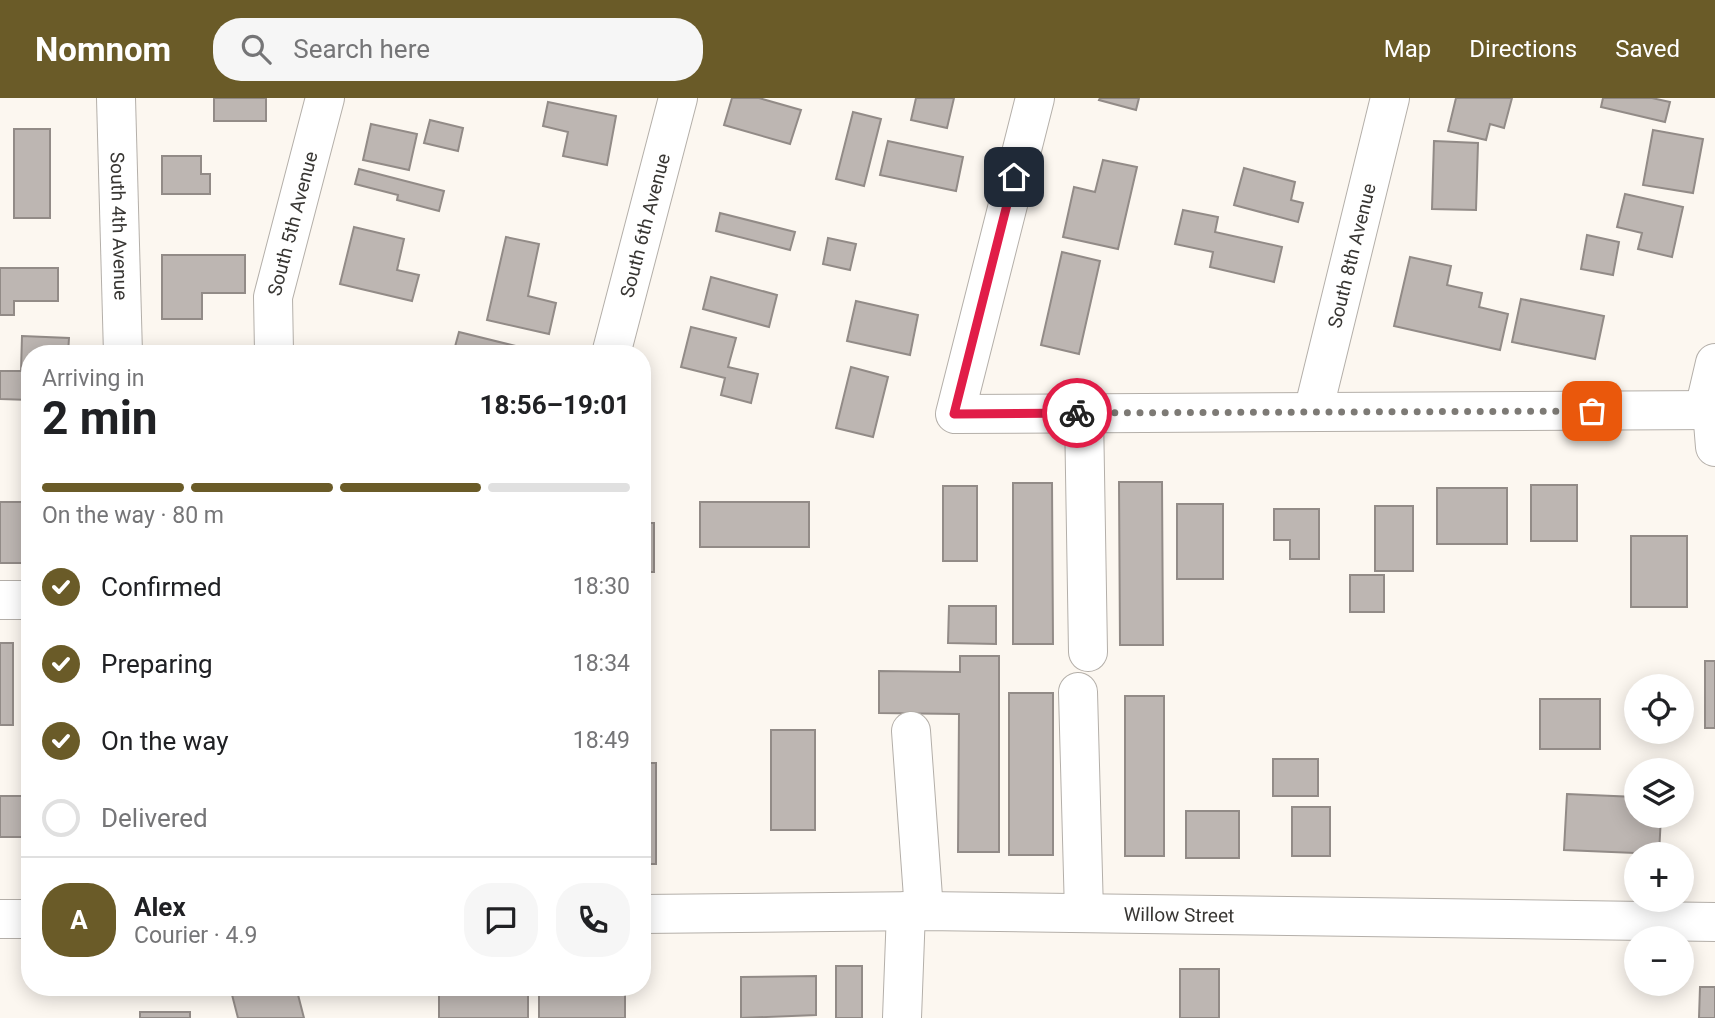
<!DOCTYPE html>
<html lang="en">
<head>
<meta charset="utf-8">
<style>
  body { margin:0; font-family:Roboto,sans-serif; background:#f6f6f6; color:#202124; height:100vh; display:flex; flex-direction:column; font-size:26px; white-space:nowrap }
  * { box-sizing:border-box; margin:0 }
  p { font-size:23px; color:#757577 }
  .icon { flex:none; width:38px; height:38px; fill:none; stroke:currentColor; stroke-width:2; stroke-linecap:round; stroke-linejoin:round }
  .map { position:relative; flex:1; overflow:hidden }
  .details { position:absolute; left:21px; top:247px; width:630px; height:651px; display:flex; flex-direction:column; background:#fff; border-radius:28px; box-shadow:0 4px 18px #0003 }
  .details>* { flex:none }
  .fabs { position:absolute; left:1624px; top:576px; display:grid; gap:14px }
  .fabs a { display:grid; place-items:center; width:70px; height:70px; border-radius:50%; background:#fff; box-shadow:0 4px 18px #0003; font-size:35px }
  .pin { position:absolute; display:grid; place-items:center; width:60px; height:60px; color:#fff; margin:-30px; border-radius:14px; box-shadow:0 4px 10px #0006 }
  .courier { position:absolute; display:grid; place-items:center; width:70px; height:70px; margin:-35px; border:5px solid #e11d48; border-radius:50%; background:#fff; color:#222; box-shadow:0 2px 9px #0007 }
  .overview em { font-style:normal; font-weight:700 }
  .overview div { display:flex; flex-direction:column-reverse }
  .overview { display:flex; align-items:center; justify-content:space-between; height:119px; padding:0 21px }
  h1 { font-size:46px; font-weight:700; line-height:52px }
  .bar { display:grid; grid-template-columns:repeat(4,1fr); gap:10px 7px; align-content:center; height:84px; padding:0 21px }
  .bar i { height:9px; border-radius:5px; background:#e0e0e0 }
  .bar .selected { background:#6a5b28 }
  .bar p { grid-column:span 4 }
  .line { display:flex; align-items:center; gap:18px; padding:0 21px; border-top:2px solid #e0e0e0 }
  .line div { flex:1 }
  .round { display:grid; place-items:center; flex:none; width:74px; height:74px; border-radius:28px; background:#f6f6f6 }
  ol { padding:0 21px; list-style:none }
  li { display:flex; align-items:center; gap:21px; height:77px }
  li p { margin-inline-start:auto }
  li .icon { padding:7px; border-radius:50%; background:#6a5b28; color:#fff; stroke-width:4 }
  li:last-child { color:#757577 }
  li i { width:38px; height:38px; border:4px solid #e0e0e0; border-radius:50% }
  header { display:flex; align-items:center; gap:42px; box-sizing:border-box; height:98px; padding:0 35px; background:#6a5b28; color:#fff }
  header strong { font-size:33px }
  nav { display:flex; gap:38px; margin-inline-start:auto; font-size:24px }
  .search { width:490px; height:63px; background:#f6f6f6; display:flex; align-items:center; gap:18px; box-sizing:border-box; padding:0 24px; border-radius:28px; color:#757577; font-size:26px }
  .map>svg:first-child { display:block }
  .building { fill:#bdb6b2; stroke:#928b87; stroke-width:2 }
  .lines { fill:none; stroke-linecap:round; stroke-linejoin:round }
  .minor-casing { stroke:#b4afa9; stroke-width:40 }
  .minor { stroke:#fff; stroke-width:38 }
  .done { stroke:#7d7a75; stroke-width:7; stroke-dasharray:0 12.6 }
  .route { stroke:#e11d48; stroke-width:9 }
  .labels { text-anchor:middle; stroke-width:5; stroke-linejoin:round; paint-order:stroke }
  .street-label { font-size:19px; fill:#383633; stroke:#fff }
</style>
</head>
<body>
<header>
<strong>Nomnom</strong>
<div class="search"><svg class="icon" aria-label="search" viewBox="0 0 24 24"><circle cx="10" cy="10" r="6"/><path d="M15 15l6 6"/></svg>Search here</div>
<nav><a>Map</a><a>Directions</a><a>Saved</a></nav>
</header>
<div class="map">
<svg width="1715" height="920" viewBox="0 0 1715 920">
  <rect width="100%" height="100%" fill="#fcf7f0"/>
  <g class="building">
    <rect x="214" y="0" width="52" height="23"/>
    <polygon points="732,0 759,0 801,12 790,46 724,27"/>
    <polygon points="916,0 954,0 947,30 911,22"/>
    <polygon points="1100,0 1139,0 1136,12 1099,2"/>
    <polygon points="1456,0 1512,0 1504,30 1490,26 1486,42 1448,33"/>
    <polygon points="1603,0 1652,0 1670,4 1665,24 1601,9"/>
    <polygon points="548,4 616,18 607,67 563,58 568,34 543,28"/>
    <polygon points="853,14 881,21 864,88 836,81"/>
    <polygon points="430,22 463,30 458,53 424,45"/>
    <polygon points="371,26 417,36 409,72 363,62"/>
    <rect x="14" y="31" width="36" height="89"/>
    <polygon points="1653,32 1703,41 1693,95 1643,87"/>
    <polygon points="888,43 963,59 956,93 880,77"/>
    <polygon points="1434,43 1478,45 1476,112 1432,111"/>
    <polygon points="162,58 201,58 201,76 210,76 210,96 162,96"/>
    <polygon points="1103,62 1137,69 1118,151 1063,139 1074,89 1095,94"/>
    <polygon points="1244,70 1295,84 1291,102 1303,105 1298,124 1234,107"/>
    <polygon points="359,71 444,93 439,113 397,102 398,97 355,86"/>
    <polygon points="1625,96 1683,109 1672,159 1638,151 1642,135 1617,129"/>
    <polygon points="1183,112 1218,119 1215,134 1282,149 1274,184 1210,169 1213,154 1175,146"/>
    <polygon points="720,115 795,134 790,152 716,133"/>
    <polygon points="354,129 404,141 397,172 419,177 412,203 340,186"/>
    <polygon points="1587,137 1619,144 1613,177 1581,171"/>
    <polygon points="506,139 539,146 528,198 556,205 549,236 487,222"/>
    <polygon points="828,140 856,146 850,172 823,166"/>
    <polygon points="1062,154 1100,163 1079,256 1041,247"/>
    <polygon points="162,157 245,157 245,195 202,195 202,221 162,221"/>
    <polygon points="1410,159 1451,168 1447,187 1482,195 1479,209 1508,216 1500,252 1394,228"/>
    <polygon points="0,170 58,170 58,203 14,203 14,217 0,217"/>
    <polygon points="711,179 777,197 769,229 703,211"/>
    <polygon points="1521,201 1604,218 1595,261 1512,244"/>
    <polygon points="856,203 918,217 910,257 847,243"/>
    <polygon points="691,229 736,240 728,269 758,276 751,305 721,297 725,280 681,269"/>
    <polygon points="459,234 544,255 544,256 453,256"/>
    <polygon points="22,238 69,240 68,256 30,256 30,302 0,301 0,273 21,273"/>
    <polygon points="851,269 888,279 873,339 836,330"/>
    <polygon points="1119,384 1162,384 1163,547 1120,547"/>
    <polygon points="1013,385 1052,385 1053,546 1013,546"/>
    <rect x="1531" y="387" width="46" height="56"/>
    <rect x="943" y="388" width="34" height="75"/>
    <rect x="1437" y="390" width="70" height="56"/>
    <rect x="0" y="404" width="24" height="61"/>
    <rect x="700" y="404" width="109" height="45"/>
    <rect x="1177" y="406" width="46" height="75"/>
    <rect x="1375" y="408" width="38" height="65"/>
    <polygon points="1274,411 1319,411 1319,461 1290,461 1290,442 1274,442"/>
    <rect x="642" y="425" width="12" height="49"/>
    <rect x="1631" y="438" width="56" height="71"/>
    <rect x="1350" y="477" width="34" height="37"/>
    <polygon points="949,508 996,508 996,546 948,545"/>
    <rect x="0" y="545" width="13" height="82"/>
    <polygon points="960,558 999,558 999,754 958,754 959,616 879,615 879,573 960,574"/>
    <rect x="1705" y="563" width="10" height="67"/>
    <rect x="642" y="566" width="4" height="21"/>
    <rect x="1009" y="595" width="44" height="162"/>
    <rect x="1125" y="598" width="39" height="160"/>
    <rect x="1540" y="601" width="60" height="50"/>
    <rect x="771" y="632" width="44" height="100"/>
    <rect x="1273" y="661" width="45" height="37"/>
    <rect x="642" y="665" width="14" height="101"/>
    <polygon points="1567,696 1636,699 1636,718 1661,718 1659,756 1564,752"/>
    <rect x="0" y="698" width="30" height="41"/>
    <rect x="1292" y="709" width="38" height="49"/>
    <rect x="1186" y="713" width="53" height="47"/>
    <rect x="836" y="868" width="26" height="52"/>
    <rect x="1180" y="871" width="39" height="49"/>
    <polygon points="816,878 816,917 741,920 741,879"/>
    <polygon points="230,889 296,889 304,920 238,920"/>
    <rect x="439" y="889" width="89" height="31"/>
    <rect x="539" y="889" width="86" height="31"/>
    <polygon points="1700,889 1715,889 1715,920 1699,920"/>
    <rect x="140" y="914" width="50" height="6"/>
  </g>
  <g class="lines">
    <defs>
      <g id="minor">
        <path id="s1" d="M116 0 123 256"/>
        <polyline points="1035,0 955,316 1715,312"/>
        <path id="s2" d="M274 254 273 199 325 0"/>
        <path id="s3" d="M611 256 678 0"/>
        <polyline points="1704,312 1715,265"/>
        <polyline points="1712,312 1715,349"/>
        <path id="s4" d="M1313 314 1390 0"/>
        <polyline points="1084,315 1088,554"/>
        <polyline points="0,502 30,502"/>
        <polyline points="1078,594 1084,814"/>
        <polyline points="911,633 924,813"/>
        <path id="s5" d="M642 816 924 813 1715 824"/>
        <polyline points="0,821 30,821"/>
        <polyline points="902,920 906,813"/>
      </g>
    </defs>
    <use href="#minor" class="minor-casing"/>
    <use href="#minor" class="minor"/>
  </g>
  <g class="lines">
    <polyline class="done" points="1077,315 1592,313"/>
    <polyline class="route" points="1014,79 954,316 1077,315"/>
  </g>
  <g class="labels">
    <g class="street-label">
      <text dy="7" stroke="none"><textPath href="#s2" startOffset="131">South 5th Avenue</textPath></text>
      <text dy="7" stroke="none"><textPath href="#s1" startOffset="128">South 4th Avenue</textPath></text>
      <text dy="7" stroke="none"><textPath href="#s3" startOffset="133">South 6th Avenue</textPath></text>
      <text dy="7" stroke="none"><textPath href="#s4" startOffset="161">South 8th Avenue</textPath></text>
      <text dy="7" stroke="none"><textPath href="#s5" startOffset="537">Willow Street</textPath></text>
    </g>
  </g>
</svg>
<div class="fabs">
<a><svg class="icon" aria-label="locate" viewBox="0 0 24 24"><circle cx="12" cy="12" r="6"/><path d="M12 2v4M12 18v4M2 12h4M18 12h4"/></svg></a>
<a><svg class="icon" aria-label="layers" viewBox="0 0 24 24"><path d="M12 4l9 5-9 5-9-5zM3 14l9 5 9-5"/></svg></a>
<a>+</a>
<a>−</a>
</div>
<div class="pin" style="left:1592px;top:313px;background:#ea580c"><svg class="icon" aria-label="bag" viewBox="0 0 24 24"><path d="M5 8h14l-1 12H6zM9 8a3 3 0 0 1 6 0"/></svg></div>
<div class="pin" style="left:1014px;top:79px;background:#1f2937"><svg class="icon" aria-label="home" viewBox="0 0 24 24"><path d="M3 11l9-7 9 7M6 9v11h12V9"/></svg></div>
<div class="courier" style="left:1077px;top:315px"><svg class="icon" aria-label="bike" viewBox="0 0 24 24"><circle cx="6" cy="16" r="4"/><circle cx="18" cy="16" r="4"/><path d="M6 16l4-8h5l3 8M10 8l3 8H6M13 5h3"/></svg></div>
<section class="details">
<div class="overview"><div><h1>2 min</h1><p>Arriving in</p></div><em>18:56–19:01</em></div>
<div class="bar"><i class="selected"></i><i class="selected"></i><i class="selected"></i><i></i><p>On the way · 80 m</p></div>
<ol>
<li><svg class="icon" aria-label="check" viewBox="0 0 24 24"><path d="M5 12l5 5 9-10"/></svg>Confirmed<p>18:30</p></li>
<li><svg class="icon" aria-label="check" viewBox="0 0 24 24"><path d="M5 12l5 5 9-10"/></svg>Preparing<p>18:34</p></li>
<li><svg class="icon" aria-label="check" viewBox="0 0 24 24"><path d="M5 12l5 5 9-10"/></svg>On the way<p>18:49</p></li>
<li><i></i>Delivered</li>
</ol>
<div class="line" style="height:126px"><b class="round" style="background:#6a5b28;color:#fff">A</b><div><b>Alex</b><p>Courier · 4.9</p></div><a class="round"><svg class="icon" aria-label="chat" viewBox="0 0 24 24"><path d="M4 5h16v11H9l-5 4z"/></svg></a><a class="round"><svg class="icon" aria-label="phone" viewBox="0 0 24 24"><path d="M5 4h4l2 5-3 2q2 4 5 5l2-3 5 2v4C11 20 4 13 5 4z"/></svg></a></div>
</section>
</div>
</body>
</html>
